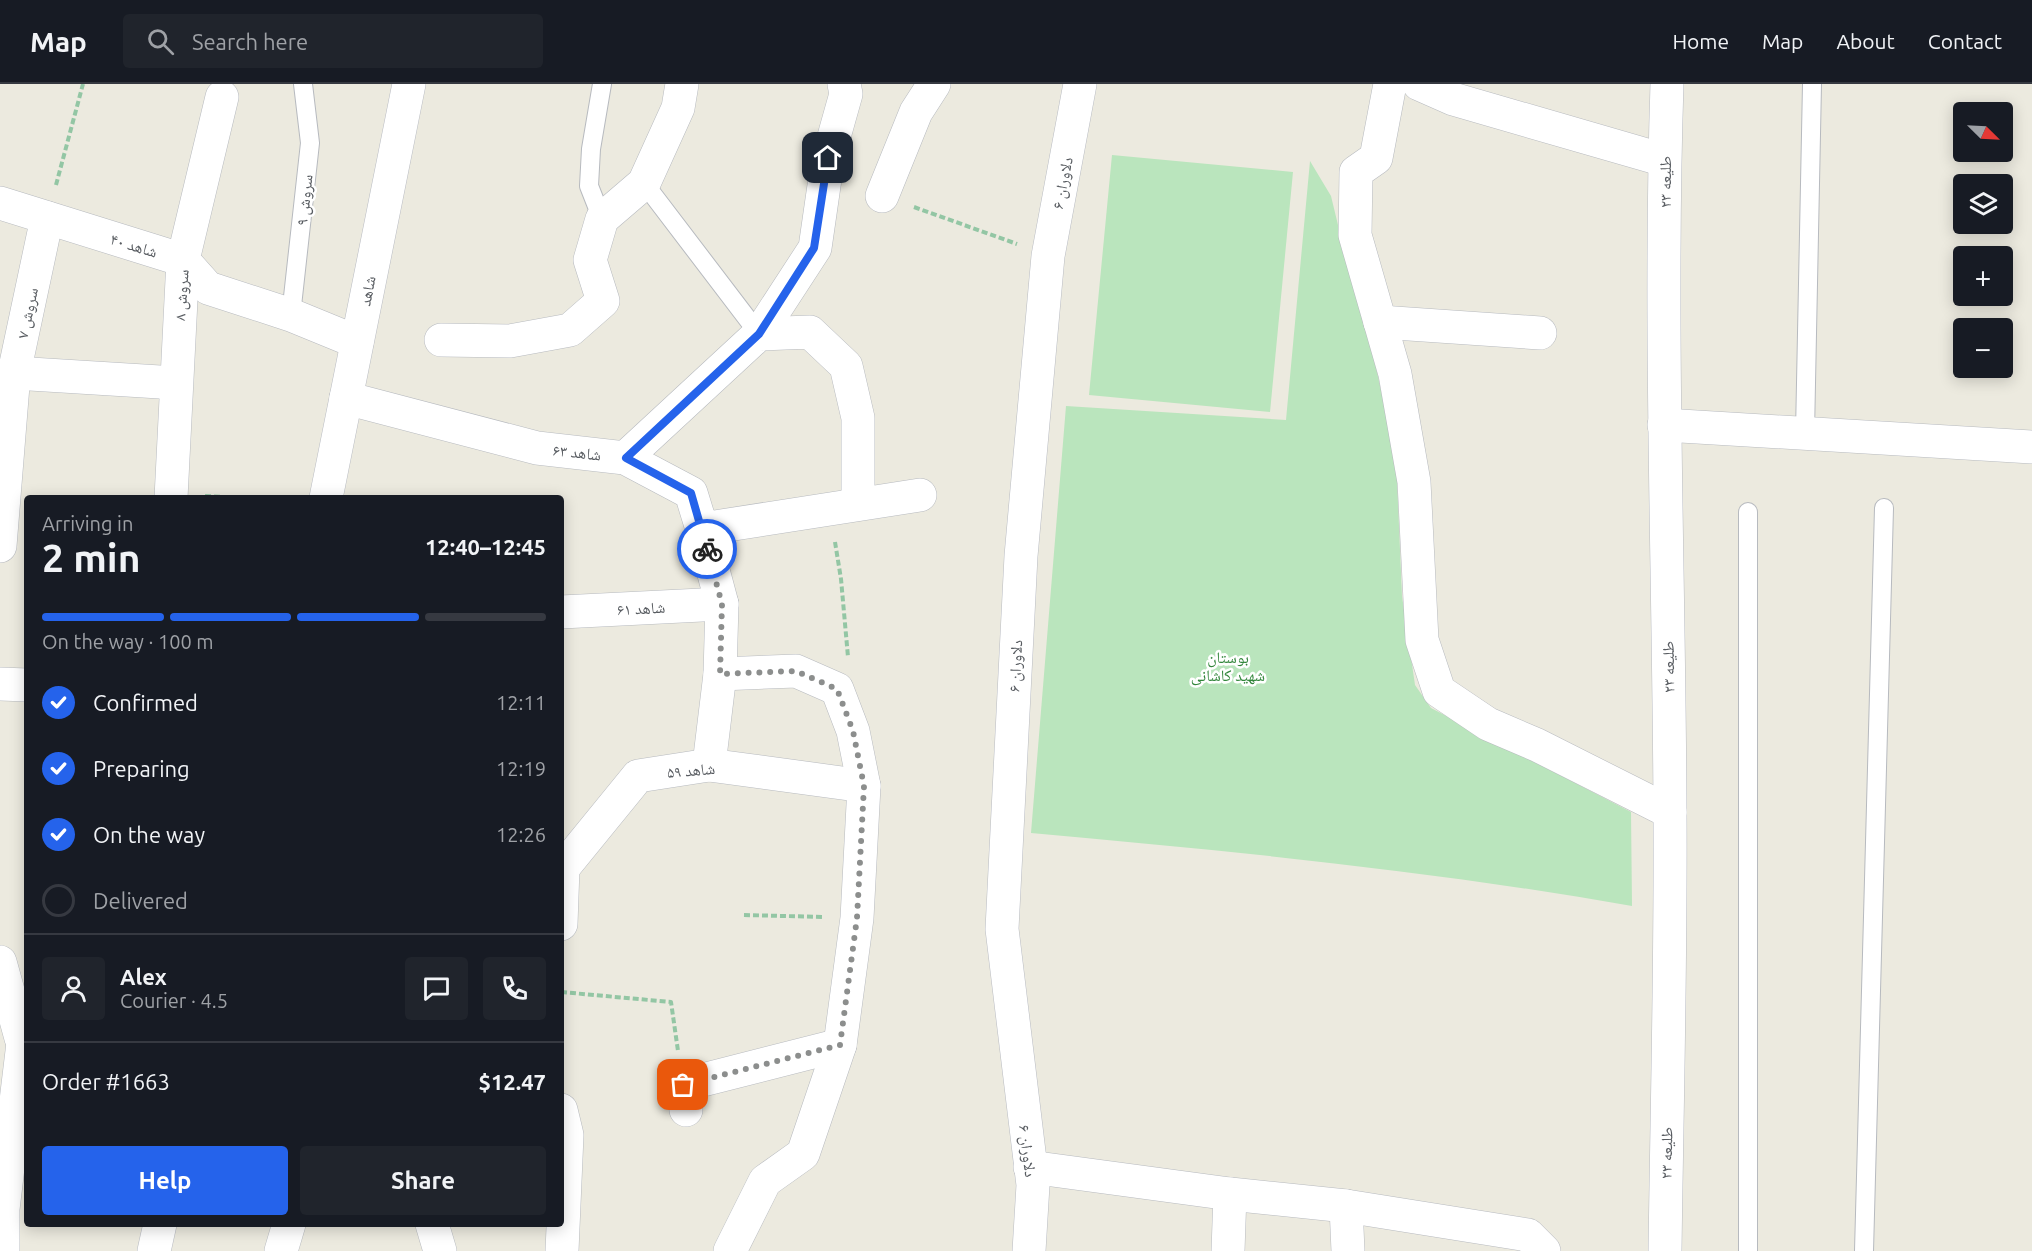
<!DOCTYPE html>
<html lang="en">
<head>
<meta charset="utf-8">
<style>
  body { margin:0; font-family:Ubuntu,"Noto Naskh Arabic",sans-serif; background:#20242c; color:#f1f3f6; height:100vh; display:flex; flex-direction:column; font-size:22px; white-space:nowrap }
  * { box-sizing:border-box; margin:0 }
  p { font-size:20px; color:#9ea1a6 }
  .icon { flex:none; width:33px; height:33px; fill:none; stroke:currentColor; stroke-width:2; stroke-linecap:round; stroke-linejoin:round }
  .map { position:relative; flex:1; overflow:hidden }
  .panel { position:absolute; left:24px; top:411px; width:540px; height:732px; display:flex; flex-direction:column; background:#171b24; border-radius:6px; box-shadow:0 3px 15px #0003 }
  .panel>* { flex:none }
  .needle { width:39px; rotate:114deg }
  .controls { position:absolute; left:1953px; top:18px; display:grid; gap:12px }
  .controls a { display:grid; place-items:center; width:60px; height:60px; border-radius:6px; background:#171b24; box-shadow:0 3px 15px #0003; font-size:30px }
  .pin { position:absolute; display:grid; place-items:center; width:51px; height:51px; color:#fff; margin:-26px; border-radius:12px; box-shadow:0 3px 9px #0006 }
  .courier { position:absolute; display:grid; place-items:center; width:60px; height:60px; margin:-30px; border:4px solid #2563eb; border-radius:50%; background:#fff; color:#222; box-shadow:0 2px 8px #0007 }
  .overview em { font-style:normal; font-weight:600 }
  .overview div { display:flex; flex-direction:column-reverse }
  .overview { display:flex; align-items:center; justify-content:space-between; height:102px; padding:0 18px }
  h1 { font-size:39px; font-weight:600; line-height:45px }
  .bar { display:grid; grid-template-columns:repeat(4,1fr); gap:9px 6px; align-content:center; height:72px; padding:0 18px }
  .bar i { height:8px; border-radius:4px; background:#363941 }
  .bar .current { background:#2563eb }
  .bar p { grid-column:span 4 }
  .line { display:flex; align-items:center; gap:15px; padding:0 18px; border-top:2px solid #363941 }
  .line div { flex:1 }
  .round { display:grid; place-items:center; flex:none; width:63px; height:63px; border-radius:6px; background:#20242c }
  ol { padding:0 18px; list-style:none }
  li { display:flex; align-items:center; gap:18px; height:66px }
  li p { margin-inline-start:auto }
  li .icon { padding:6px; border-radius:50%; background:#2563eb; color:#fff; stroke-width:4 }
  li:last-child { color:#9ea1a6 }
  li i { width:33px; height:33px; border:3px solid #363941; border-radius:50% }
  .action { display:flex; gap:12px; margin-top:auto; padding:12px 18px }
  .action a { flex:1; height:69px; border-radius:6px; background:#2563eb; color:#fff; font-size:24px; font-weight:600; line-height:69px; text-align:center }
  .action a+a { background:#20242c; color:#f1f3f6 }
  header { display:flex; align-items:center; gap:36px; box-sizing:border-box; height:84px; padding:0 30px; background:#171b24; border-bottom:2px solid #363941 }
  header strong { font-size:28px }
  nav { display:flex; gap:33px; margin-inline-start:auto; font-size:21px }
  .search { width:420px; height:54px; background:#20242c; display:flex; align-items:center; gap:15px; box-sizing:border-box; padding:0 21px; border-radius:6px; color:#9ea1a6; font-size:22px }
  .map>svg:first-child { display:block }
  .green { fill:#bae5bd }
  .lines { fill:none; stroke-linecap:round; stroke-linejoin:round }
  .lane-casing { stroke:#b7babf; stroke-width:20 }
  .street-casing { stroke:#b7babf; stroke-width:34 }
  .secondary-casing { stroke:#b8bbc2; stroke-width:34 }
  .path { stroke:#93c6a4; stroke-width:4; stroke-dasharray:6 3; stroke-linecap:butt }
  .lane { stroke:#fff; stroke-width:18 }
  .street { stroke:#fff; stroke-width:33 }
  .secondary { stroke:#fff; stroke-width:33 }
  .done { stroke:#8c8e8d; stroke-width:6; stroke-dasharray:0 10.8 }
  .route { stroke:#2563eb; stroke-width:8 }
  .labels { text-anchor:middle; stroke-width:5; stroke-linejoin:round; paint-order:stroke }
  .street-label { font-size:16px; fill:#585c61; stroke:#fff }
  .park-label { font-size:16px; fill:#32863b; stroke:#fff }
</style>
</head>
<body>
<header>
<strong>Map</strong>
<div class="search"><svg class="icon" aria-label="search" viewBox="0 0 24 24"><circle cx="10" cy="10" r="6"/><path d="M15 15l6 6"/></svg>Search here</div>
<nav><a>Home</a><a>Map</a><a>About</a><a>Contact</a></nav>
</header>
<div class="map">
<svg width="2032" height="1167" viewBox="0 0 2032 1167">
  <rect width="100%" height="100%" fill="#eceadf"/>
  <g class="green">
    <polygon points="1112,71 1293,88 1270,328 1089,311"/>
    <path d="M1310 77 1331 112 1345 170 1370 256 1393 361 1397 395 1402 512 1415 601 1431 624 1631 728 1632 822C1434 787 1232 767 1031 749L1066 322 1286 336Z"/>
  </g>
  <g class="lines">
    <defs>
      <g id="lane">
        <polyline points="602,0 591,65 589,102 602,135"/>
        <polyline points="644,99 759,250"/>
        <polyline points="291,231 310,59 303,0"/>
        <polyline points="1805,349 1812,0"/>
        <polyline points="1748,428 1748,1167"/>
        <polyline points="1864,1167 1884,424"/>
      </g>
      <g id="street">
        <polyline points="1390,0 1376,74 1356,88 1355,151 1395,290 1414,398 1422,556 1439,607 1488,640 1537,661 1670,728"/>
        <polyline points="1419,0 1453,15 1664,76"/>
        <polyline points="882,112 916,28 934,0"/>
        <polyline points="0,119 183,176 208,204 291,231 357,258"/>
        <polyline points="1380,238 1540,249"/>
        <polyline points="759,250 815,164 828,74 846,10 844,0"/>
        <polyline points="441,256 510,257 570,246 603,217 590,176 602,135 644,99 678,24 682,0"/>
        <polyline points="14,289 176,299"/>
        <polyline points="346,314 537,364 625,374 691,409 702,445 920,411"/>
        <polyline points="1664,341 2032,363"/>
        <polyline points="625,374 759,250 810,248 846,282 858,334 858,420"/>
        <polyline points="171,414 183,176 222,13"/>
        <polyline points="702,445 722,520 720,590 709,681"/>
        <polyline points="0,462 14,289 47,134"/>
        <polyline points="561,528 722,520"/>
        <polyline points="720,590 796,587 837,605 853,647 864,702 857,834 840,961 803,1070 765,1097 730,1167"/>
        <polyline points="0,600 27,601"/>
        <polyline points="561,781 563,784 638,692 709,681 864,702"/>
        <polyline points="561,840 563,784"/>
        <polyline points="0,878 21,954"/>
        <polyline points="561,1026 567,1051 562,1167"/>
        <polyline points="686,1026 683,1001 840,961"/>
        <polyline points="1030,1083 1230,1110 1346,1122 1528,1151 1544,1167"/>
        <polyline points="1346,1122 1348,1167"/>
        <polyline points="432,1140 440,1167"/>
        <polyline points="3,1167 3,1125 27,926"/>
        <polyline points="281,1167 289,1140"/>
        <polyline points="1228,1167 1230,1110"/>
      </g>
      <g id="secondary">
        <polyline points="326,414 409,0"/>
        <polyline points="154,1167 160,1140"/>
        <polyline points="1029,1167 1033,1101 1002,845 1021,472 1048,172 1080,0"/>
        <path d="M1665 1167C1667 1020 1671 874 1670 727 1669 485 1659 242 1667 0"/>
      </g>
    </defs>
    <use href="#lane" class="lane-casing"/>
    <use href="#street" class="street-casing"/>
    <use href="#secondary" class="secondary-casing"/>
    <g class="path">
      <polyline points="56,101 83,0"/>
      <polyline points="914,123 1017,160"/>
      <polyline points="205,412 242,414"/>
      <polyline points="835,458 841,495 848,573"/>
      <polyline points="744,831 824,833"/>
      <polyline points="561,908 671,918 678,967"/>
    </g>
    <use href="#lane" class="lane"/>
    <use href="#street" class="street"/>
    <use href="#secondary" class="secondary"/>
  </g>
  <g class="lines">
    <polyline class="done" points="683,1001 840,961 857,834 864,702 853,647 837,605 796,587 720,590 722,520 707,465"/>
    <polyline class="route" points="707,465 691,409 626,374 759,250 814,164 828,74"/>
  </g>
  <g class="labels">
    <g class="street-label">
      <text transform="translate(1665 98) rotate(-90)" y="6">طلیعه ۲۳</text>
      <text transform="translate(1062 99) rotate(-79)" y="6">دلاوران ۶</text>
      <text transform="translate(304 116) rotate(-84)" y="6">سروش ۹</text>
      <text transform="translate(134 161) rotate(17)" y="6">شاهد ۴۰</text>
      <text transform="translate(367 207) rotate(-79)" y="6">شاهد</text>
      <text transform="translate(181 211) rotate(-86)" y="6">سروش ۸</text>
      <text transform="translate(27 229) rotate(-78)" y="6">سروش ۷</text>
      <text transform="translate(577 368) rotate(6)" y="6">شاهد ۶۳</text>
      <text transform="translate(641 524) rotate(-3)" y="6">شاهد ۶۱</text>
      <text transform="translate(1015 582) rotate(-87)" y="6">دلاوران ۶</text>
      <text transform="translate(1668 583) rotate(-91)" y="6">طلیعه ۲۳</text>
      <text transform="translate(691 686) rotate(-5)" y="6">شاهد ۵۹</text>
      <text transform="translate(1028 1067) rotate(83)" y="6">دلاوران ۶</text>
      <text transform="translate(1666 1069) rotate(-89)" y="6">طلیعه ۲۳</text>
    </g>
    <g class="park-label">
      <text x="1228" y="579">بوستان<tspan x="1228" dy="18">شهید کاشانی</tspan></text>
    </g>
  </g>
</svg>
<div class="controls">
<a><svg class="needle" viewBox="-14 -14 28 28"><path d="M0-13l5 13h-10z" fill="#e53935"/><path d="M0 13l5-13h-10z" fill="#9ea1a6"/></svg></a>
<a><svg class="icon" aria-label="layers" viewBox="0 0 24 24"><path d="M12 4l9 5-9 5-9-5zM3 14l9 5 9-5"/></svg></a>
<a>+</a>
<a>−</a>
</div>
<div class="pin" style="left:683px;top:1001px;background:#ea580c"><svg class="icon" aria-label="bag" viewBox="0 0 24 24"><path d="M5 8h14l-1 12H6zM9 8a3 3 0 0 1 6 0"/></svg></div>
<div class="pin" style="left:828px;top:74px;background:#1f2937"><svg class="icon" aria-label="home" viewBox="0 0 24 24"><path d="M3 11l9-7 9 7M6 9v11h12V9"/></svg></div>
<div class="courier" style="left:707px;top:465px"><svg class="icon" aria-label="bike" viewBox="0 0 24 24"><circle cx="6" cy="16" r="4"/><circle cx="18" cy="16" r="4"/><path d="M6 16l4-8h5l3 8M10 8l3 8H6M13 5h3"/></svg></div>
<section class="panel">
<div class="overview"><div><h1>2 min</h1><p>Arriving in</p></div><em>12:40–12:45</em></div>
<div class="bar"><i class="current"></i><i class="current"></i><i class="current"></i><i></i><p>On the way · 100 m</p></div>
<ol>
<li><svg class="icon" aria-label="check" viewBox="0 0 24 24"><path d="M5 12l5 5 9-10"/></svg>Confirmed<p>12:11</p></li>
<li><svg class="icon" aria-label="check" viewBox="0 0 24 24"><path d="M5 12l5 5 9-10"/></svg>Preparing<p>12:19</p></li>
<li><svg class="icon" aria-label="check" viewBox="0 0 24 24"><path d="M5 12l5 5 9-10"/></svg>On the way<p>12:26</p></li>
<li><i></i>Delivered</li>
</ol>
<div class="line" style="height:108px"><a class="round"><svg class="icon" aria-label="person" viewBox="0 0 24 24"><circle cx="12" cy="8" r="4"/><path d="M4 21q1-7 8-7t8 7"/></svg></a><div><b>Alex</b><p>Courier · 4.5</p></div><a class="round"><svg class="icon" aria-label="chat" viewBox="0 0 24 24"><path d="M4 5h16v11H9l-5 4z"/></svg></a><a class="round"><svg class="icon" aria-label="phone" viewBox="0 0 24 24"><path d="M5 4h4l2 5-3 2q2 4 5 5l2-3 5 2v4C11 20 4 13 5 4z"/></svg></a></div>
<div class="line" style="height:78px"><div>Order #1663</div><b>$12.47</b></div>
<div class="action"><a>Help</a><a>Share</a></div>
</section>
</div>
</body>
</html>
